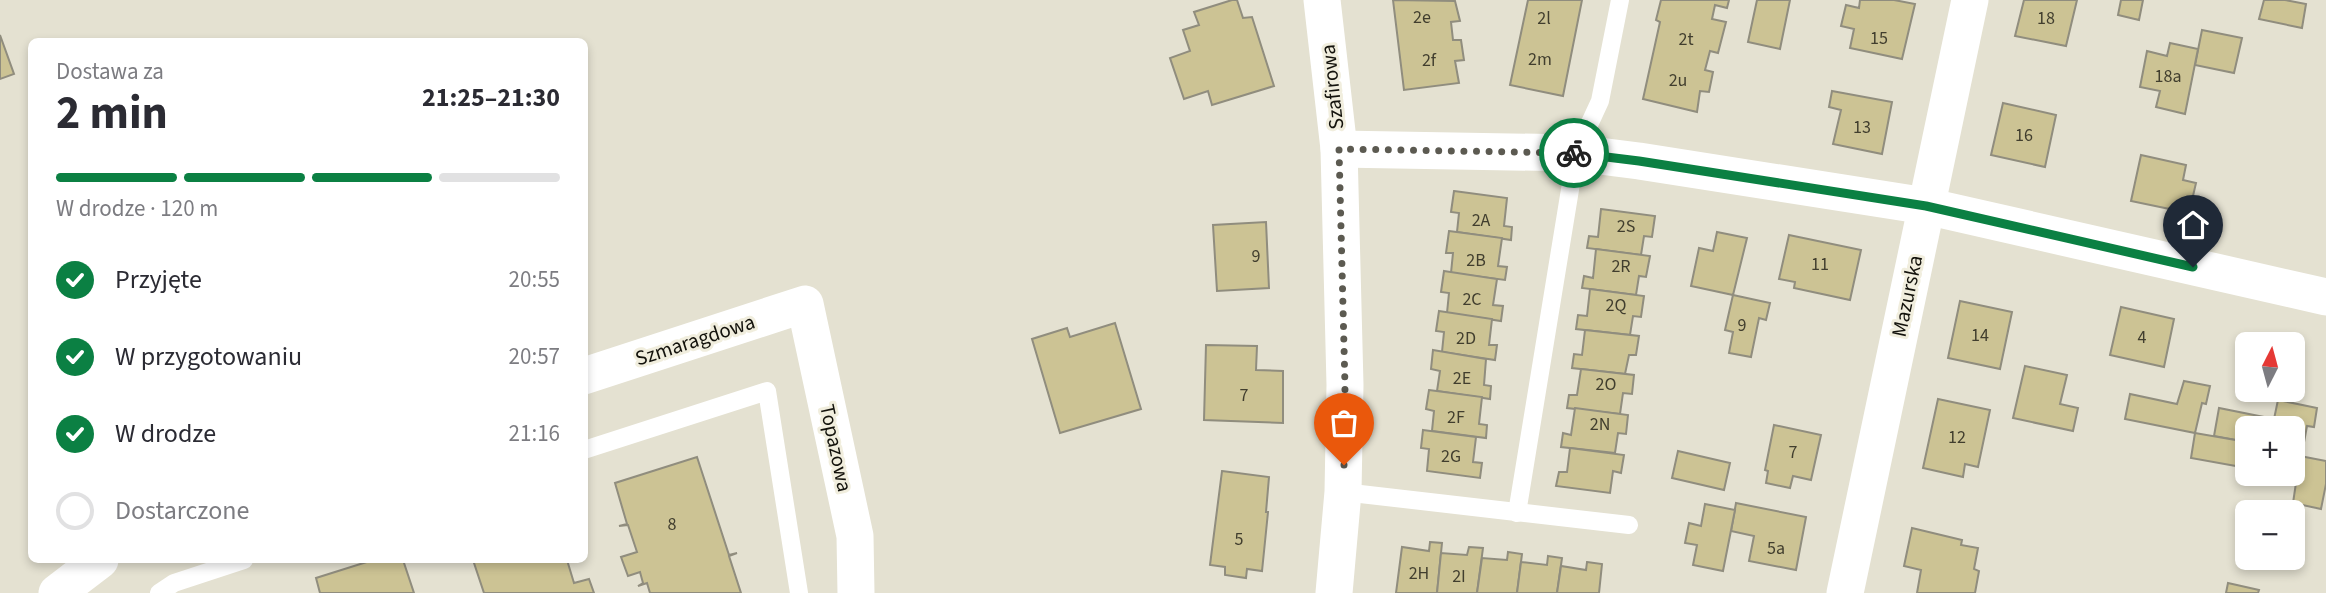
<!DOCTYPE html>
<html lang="pl">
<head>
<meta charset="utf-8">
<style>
  body { margin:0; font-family:"Source Sans 3",sans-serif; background:#f7f7f7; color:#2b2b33; height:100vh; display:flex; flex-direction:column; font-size:26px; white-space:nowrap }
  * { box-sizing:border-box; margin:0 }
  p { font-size:23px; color:#7c7c81 }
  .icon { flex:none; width:38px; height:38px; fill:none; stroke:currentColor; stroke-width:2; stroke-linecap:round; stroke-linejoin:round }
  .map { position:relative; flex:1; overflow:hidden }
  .details { position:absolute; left:28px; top:38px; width:560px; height:525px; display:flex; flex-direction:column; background:#fff; border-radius:10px; box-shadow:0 4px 10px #0003 }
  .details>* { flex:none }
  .needle { width:46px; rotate:6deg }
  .controls { position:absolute; left:2235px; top:332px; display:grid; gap:14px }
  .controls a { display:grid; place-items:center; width:70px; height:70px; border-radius:10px; background:#fff; box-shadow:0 4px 10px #0003; font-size:35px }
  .pin { position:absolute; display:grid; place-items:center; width:60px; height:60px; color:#fff; margin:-72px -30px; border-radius:50% 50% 50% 0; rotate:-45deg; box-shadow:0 0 7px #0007 }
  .pin .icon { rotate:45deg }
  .courier { position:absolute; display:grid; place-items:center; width:70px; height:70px; margin:-35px; border:5px solid #0b8043; border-radius:50%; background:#fff; color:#222; box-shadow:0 2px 9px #0007 }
  .overview em { font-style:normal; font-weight:700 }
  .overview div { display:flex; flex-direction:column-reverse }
  .overview { display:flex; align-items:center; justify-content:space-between; height:119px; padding:0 28px }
  h1 { font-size:46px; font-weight:700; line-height:52px }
  .bar { display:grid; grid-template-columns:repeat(4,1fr); gap:10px 7px; align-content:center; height:84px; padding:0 28px }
  .bar i { height:9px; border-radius:5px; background:#e1e1e2 }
  .bar .on { background:#0b8043 }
  .bar p { grid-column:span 4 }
  ol { padding:0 28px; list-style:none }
  li { display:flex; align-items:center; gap:21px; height:77px }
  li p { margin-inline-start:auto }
  li .icon { padding:7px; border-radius:50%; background:#0b8043; color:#fff; stroke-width:4 }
  li:last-child { color:#7c7c81 }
  li i { width:38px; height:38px; border:4px solid #e1e1e2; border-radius:50% }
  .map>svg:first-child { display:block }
  .building { fill:#ccc394; stroke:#908d7e; stroke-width:2 }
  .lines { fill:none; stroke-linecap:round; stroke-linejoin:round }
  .lane { stroke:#fff; stroke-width:18 }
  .street { stroke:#fff; stroke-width:37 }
  .done { stroke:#5c5a51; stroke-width:7; stroke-dasharray:0 12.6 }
  .route { stroke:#0b8043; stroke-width:9 }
  .labels { text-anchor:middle; stroke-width:6; stroke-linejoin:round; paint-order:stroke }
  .number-label { font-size:18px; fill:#413e2e }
  .street-label { font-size:21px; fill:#13120c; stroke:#f1eede }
</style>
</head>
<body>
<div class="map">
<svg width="2326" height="593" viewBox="0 0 2326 593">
  <rect width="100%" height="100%" fill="#e4e1d1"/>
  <g class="building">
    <polygon points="1232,0 1237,0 1243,18 1252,17 1274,86 1212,105 1208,91 1184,99 1170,58 1190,51 1183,30 1199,25 1194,12"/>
    <polygon points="1393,0 1455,1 1460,21 1451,22 1453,40 1461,40 1464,60 1455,61 1459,83 1404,90"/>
    <polygon points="1528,0 1582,0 1563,96 1510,85"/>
    <polygon points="1661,0 1729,0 1727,8 1715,5 1712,19 1726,22 1718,53 1710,51 1705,70 1713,72 1709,92 1700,91 1697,112 1643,99 1660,22 1656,20"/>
    <polygon points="1757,0 1790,0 1780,49 1748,42"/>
    <polygon points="1860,0 1894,0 1915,4 1902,59 1850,48 1854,29 1841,26 1846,5 1859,8"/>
    <polygon points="2024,0 2077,0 2066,46 2015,36"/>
    <polygon points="2121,0 2143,0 2139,20 2118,15"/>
    <polygon points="2264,0 2285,0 2306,4 2302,28 2259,19"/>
    <polygon points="2202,30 2242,38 2234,73 2195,65"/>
    <polygon points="0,35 14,74 0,79"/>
    <polygon points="2170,43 2198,49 2185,114 2156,107 2160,91 2140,87 2147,51 2167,56"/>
    <polygon points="1832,91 1892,102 1882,154 1833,144 1841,110 1829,107"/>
    <polygon points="2003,103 2056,115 2045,167 1991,155"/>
    <polygon points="2141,155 2186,165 2183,180 2196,183 2189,213 2131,201"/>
    <polygon points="1454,191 1507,198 1504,226 1512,227 1511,240 1457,232 1459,213 1451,212"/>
    <polygon points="1601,209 1655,216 1652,237 1644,236 1641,255 1587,248 1589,236 1598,237"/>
    <polygon points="1266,222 1269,288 1217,291 1213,225"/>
    <polygon points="1449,231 1502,238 1498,266 1507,267 1505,280 1451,273 1453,253 1446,253"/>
    <polygon points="1717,232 1747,238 1733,295 1691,286 1699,248 1713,251"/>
    <polygon points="1789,235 1861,250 1850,300 1794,288 1795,282 1779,279"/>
    <polygon points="1596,249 1650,256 1646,277 1639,276 1636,295 1582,288 1584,276 1593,278"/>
    <polygon points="1444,271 1497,279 1493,305 1503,306 1501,321 1447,313 1449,293 1441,292"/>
    <polygon points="1590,289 1644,296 1641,317 1633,316 1630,335 1576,329 1578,315 1587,316"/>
    <polygon points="1733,295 1770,303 1766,320 1759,318 1751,357 1729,353 1733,332 1725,330"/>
    <polygon points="1960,301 2012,312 2000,369 1948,358"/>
    <polygon points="2121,307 2174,319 2164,367 2110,355"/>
    <polygon points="1439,311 1492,319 1489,345 1497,345 1495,360 1442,352 1444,332 1436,331"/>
    <polygon points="1115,323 1141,409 1060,433 1032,339 1067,328 1070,337"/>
    <polygon points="1585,330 1639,336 1636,355 1629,355 1625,374 1572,368 1574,354 1582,355"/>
    <polygon points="1206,345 1257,346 1256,370 1283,371 1283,423 1204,420"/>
    <polygon points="1433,350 1486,359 1484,385 1491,386 1490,399 1437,391 1440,371 1431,369"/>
    <polygon points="2025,366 2067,375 2060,404 2078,408 2073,431 2013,418"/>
    <polygon points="1581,369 1634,375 1632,394 1623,393 1620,414 1567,408 1569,395 1577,395"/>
    <polygon points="2184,381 2210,386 2206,404 2202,403 2195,433 2125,419 2130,394 2177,404"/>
    <polygon points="1429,390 1482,397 1479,424 1487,425 1486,438 1432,431 1434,411 1426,409"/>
    <polygon points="1938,399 1990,410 1978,467 1965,464 1963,477 1923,468"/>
    <polygon points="2278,400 2317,408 2314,427 2307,426 2302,453 2292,451 2292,429 2247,429 2247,442 2214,436 2219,408 2274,419"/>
    <polygon points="1575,408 1628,415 1626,434 1618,433 1615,453 1561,447 1563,433 1571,435"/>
    <polygon points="1774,425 1821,435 1811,480 1793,476 1790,488 1766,483 1768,471 1765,470"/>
    <polygon points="1423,430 1476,437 1473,462 1482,463 1480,478 1427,471 1429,449 1421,448"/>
    <polygon points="2195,433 2247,442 2247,468 2191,458"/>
    <polygon points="1570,448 1624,455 1621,473 1613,471 1610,493 1556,486 1559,472 1567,472"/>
    <polygon points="1678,451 1730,463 1724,490 1672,478"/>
    <polygon points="2300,456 2326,461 2326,484 2321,509 2293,503"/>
    <polygon points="697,457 729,555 737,553 729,556 741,593 650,593 647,583 638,586 643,583 640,572 628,576 621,557 637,552 628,525 619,526 627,524 615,483"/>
    <polygon points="1222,471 1269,477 1266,512 1268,512 1262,571 1247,569 1246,578 1225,575 1225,567 1210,565"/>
    <polygon points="1736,503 1806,517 1796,570 1749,561 1754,536 1731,531"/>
    <polygon points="1705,504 1735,510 1723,571 1693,565 1697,545 1685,543 1689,523 1701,526"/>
    <polygon points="1912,528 1962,540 1961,545 1978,548 1974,569 1979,571 1975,593 1917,593 1921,570 1904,566"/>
    <polygon points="1430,542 1442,543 1437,593 1396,593 1402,547 1429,551"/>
    <polygon points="1469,547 1483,548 1477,593 1437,593 1441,553 1467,555"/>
    <polygon points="1508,552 1522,554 1517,593 1477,593 1482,558 1507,560"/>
    <polygon points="1548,556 1562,558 1557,593 1517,593 1521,562 1547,565"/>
    <polygon points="373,560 403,560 414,593 320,593 316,578"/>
    <polygon points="473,560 567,560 574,583 589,579 594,593 484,593"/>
    <polygon points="1587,562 1602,564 1599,593 1557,593 1561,566 1586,570"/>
    <polygon points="2228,583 2259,590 2258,593 2226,593"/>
  </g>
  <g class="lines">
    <g class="lane">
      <polyline points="584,450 767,391 799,593"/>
      <polyline points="1343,492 1629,525"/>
      <polyline points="1517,513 1576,153 1600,101 1620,0"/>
      <polyline points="159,593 174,583 244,560"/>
    </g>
    <g class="street">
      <polyline points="1322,0 1339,149 1345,385 1343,492 1334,593"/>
      <polyline points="1339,149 1576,153 1639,161 1926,206 2326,297"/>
      <polyline points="584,376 805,304 855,536 856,593"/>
      <polyline points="57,593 100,560"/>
      <polyline points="1845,593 1970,0"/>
    </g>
  </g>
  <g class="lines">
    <polyline class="done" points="1344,465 1345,386 1339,149 1574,153"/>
    <polyline class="route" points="1574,153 1639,161 1926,206 2193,267"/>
  </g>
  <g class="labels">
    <g class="number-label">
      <text x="1422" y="23">2e</text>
      <text x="1544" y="24">2l</text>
      <text x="2046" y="24">18</text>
      <text x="1879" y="44">15</text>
      <text x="1686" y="45">2t</text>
      <text x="1540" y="65">2m</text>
      <text x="1429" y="66">2f</text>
      <text x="2168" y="82">18a</text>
      <text x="1678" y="86">2u</text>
      <text x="1862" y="133">13</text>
      <text x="2024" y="141">16</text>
      <text x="1481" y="226">2A</text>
      <text x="1626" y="232">2S</text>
      <text x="1256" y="262">9</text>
      <text x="1476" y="266">2B</text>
      <text x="1820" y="270">11</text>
      <text x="1621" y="272">2R</text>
      <text x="1472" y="305">2C</text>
      <text x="1616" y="311">2Q</text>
      <text x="1742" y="331">9</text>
      <text x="1980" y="341">14</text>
      <text x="2142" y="343">4</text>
      <text x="1466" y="344">2D</text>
      <text x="1462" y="384">2E</text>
      <text x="1606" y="390">2O</text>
      <text x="1244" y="401">7</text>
      <text x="1456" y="423">2F</text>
      <text x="1600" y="430">2N</text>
      <text x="1957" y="443">12</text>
      <text x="1793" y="458">7</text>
      <text x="1451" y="462">2G</text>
      <text x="672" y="530">8</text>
      <text x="1239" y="545">5</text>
      <text x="1776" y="554">5a</text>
      <text x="1419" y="579">2H</text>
      <text x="1459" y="582">2I</text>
    </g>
    <g class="street-label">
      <text transform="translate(1332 87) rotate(-96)" y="7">Szafirowa</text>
      <text transform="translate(1907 296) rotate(-78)" y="7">Mazurska</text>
      <text transform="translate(695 340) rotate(-18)" y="7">Szmaragdowa</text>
      <text transform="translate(836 448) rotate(78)" y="7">Topazowa</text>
    </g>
  </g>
</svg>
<div class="controls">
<a><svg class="needle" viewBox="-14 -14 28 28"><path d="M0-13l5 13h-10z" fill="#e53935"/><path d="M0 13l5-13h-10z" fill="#7c7c81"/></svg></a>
<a>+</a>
<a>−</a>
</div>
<div class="pin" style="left:1344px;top:465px;background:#ea580c"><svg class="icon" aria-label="bag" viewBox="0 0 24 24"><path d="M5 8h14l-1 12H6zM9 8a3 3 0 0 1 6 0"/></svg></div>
<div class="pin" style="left:2193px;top:267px;background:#1f2937"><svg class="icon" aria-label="home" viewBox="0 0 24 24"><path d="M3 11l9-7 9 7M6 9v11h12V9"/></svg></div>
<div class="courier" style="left:1574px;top:153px"><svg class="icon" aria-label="bike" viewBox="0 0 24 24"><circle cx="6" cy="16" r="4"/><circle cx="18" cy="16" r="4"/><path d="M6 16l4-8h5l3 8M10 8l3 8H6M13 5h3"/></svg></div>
<section class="details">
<div class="overview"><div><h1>2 min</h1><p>Dostawa za</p></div><em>21:25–21:30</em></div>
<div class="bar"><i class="on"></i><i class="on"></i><i class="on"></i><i></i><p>W drodze · 120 m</p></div>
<ol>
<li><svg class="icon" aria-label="check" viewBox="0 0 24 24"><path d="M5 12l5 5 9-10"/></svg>Przyjęte<p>20:55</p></li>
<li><svg class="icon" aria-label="check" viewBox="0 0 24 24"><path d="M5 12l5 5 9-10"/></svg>W przygotowaniu<p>20:57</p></li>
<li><svg class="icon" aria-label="check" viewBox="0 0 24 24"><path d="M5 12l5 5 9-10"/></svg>W drodze<p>21:16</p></li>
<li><i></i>Dostarczone</li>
</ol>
</section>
</div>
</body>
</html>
